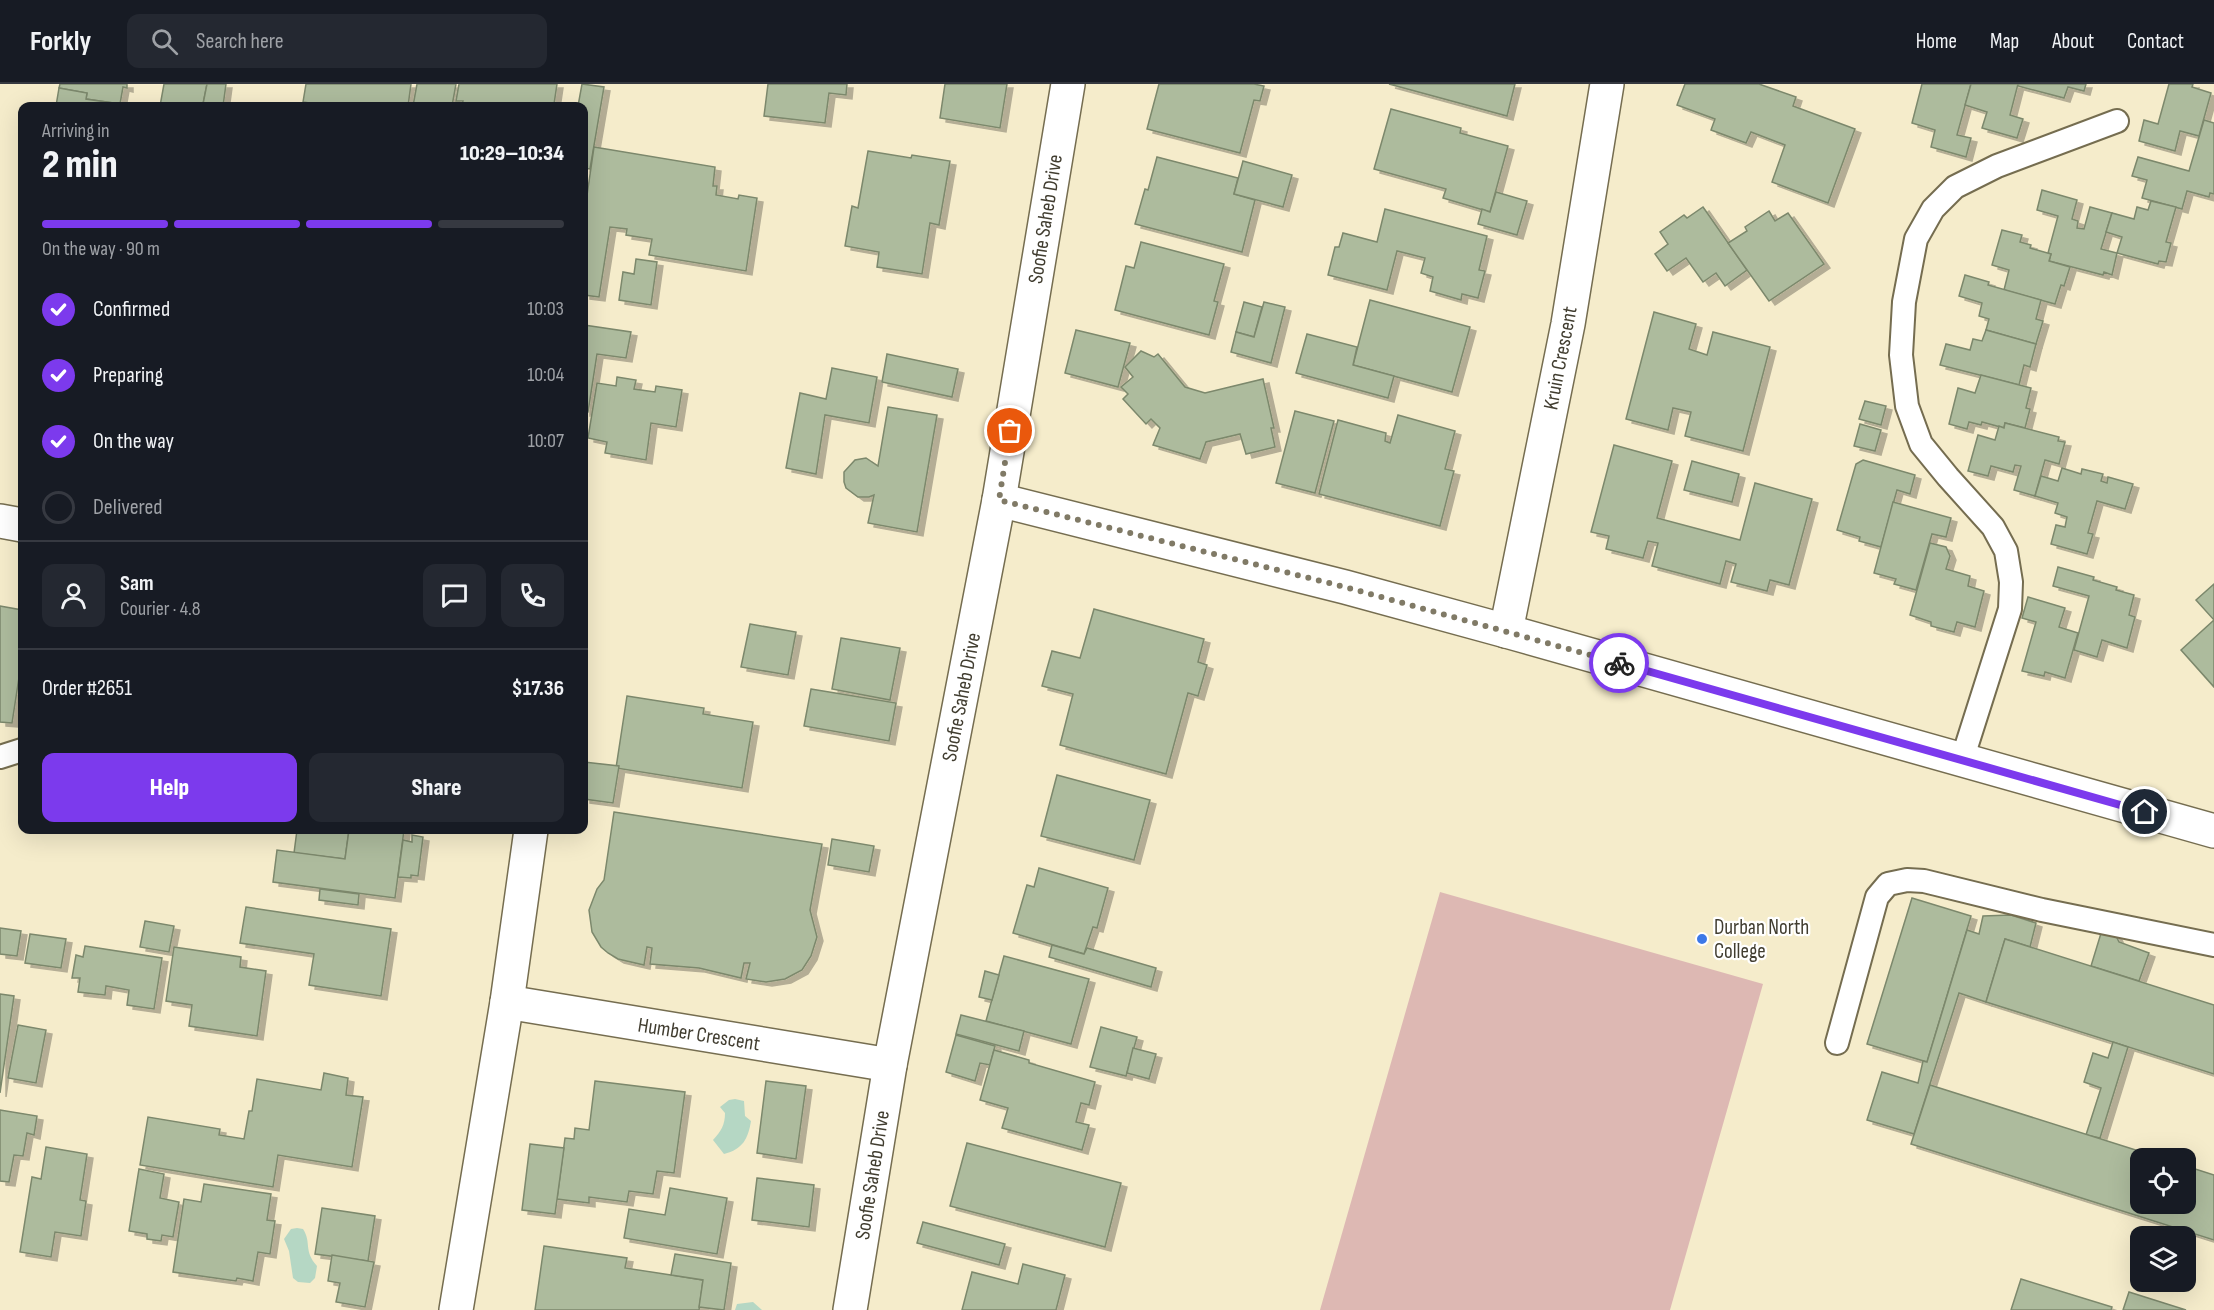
<!DOCTYPE html>
<html lang="en">
<head>
<meta charset="utf-8">
<style>
  body { margin:0; font-family:"Sofia Sans Condensed",sans-serif; background:#242831; color:#f1f3f6; height:100vh; display:flex; flex-direction:column; font-size:22px; white-space:nowrap }
  * { box-sizing:border-box; margin:0 }
  p { font-size:20px; color:#9ea1a6 }
  .icon { flex:none; width:33px; height:33px; fill:none; stroke:currentColor; stroke-width:2; stroke-linecap:round; stroke-linejoin:round }
  .map { position:relative; flex:1; overflow:hidden }
  .sheet { position:absolute; left:18px; top:18px; width:570px; height:732px; display:flex; flex-direction:column; background:#171b24; border-radius:12px; box-shadow:0 6px 24px #0002 }
  .sheet>* { flex:none }
  .fabs { position:absolute; left:2130px; top:1064px; display:grid; gap:12px }
  .fabs a { display:grid; place-items:center; width:66px; height:66px; border-radius:12px; background:#171b24; box-shadow:0 6px 24px #0002; font-size:30px }
  .pin { position:absolute; display:grid; place-items:center; width:51px; height:51px; color:#fff; margin:-26px; border:3px solid #fff; border-radius:50%; box-shadow:0 2px 6px #0007 }
  .courier { position:absolute; display:grid; place-items:center; width:60px; height:60px; margin:-30px; border:4px solid #7c3aed; border-radius:50%; background:#fff; color:#222; box-shadow:0 2px 8px #0007 }
  .headline em { font-style:normal; font-weight:800 }
  .headline div { display:flex; flex-direction:column-reverse }
  .headline { display:flex; align-items:center; justify-content:space-between; height:102px; padding:0 24px }
  h1 { font-size:39px; font-weight:800; line-height:45px }
  .bar { display:grid; grid-template-columns:repeat(4,1fr); gap:9px 6px; align-content:center; height:72px; padding:0 24px }
  .bar i { height:8px; border-radius:4px; background:#363941 }
  .bar .selected { background:#7c3aed }
  .bar p { grid-column:span 4 }
  .line { display:flex; align-items:center; gap:15px; padding:0 24px; border-top:2px solid #363941 }
  .line div { flex:1 }
  .round { display:grid; place-items:center; flex:none; width:63px; height:63px; border-radius:12px; background:#242831 }
  ol { padding:0 24px; list-style:none }
  li { display:flex; align-items:center; gap:18px; height:66px }
  li p { margin-inline-start:auto }
  li .icon { padding:6px; border-radius:50%; background:#7c3aed; color:#fff; stroke-width:4 }
  li:last-child { color:#9ea1a6 }
  li i { width:33px; height:33px; border:3px solid #363941; border-radius:50% }
  .action { display:flex; gap:12px; margin-top:auto; padding:12px 24px }
  .action a { flex:1; height:69px; border-radius:12px; background:#7c3aed; color:#fff; font-size:24px; font-weight:800; line-height:69px; text-align:center }
  .action a+a { background:#242831; color:#f1f3f6 }
  header { display:flex; align-items:center; gap:36px; box-sizing:border-box; height:84px; padding:0 30px; background:#171b24; border-bottom:2px solid #363941 }
  header strong { font-size:28px }
  nav { display:flex; gap:33px; margin-inline-start:auto; font-size:21px }
  .search { width:420px; height:54px; background:#242831; display:flex; align-items:center; gap:15px; box-sizing:border-box; padding:0 21px; border-radius:12px; color:#9ea1a6; font-size:22px }
  .map>svg:first-child { display:block }
  .green { fill:#ddb8b3 }
  .water { fill:#b5d7c4 }
  .building { fill:#adbb9d; stroke:#7c886c; stroke-width:1.5; filter:url(#shadow) }
  .lines { fill:none; stroke-linecap:round; stroke-linejoin:round }
  .service-casing { stroke:#756d50; stroke-width:26 }
  .minor-casing { stroke:#756d50; stroke-width:36 }
  .service { stroke:#fff; stroke-width:22 }
  .minor { stroke:#fff; stroke-width:33 }
  .done { stroke:#807a66; stroke-width:6; stroke-dasharray:0 10.8 }
  .route { stroke:#7c3aed; stroke-width:8 }
  .poi-dot { fill:#3c78e8; stroke:#fff; stroke-width:2 }
  .labels { text-anchor:middle; stroke-width:4.5; stroke-linejoin:round; paint-order:stroke }
  .street-label { font-size:21px; fill:#413d30; stroke:#fff }
  .poi-label { font-size:21px; fill:#413d30; stroke:#fff; text-anchor:start }
</style>
</head>
<body>
<header>
<strong>Forkly</strong>
<div class="search"><svg class="icon" aria-label="search" viewBox="0 0 24 24"><circle cx="10" cy="10" r="6"/><path d="M15 15l6 6"/></svg>Search here</div>
<nav><a>Home</a><a>Map</a><a>About</a><a>Contact</a></nav>
</header>
<div class="map">
<svg width="2214" height="1226" viewBox="0 0 2214 1226">
  <defs>
    <filter id="shadow"><feDropShadow dx="6" dy="4" stdDeviation="0" flood-color="#0004"/></filter>
  </defs>
  <rect width="100%" height="100%" fill="#f5eccb"/>
  <polygon class="green" points="1440,808 1763,900 1670,1226 1320,1226"/>
  <g class="water">
    <path d="M735 1015 744 1017 745 1032 751 1037C748 1055 743 1065 724 1070L713 1056C721 1047 725 1041 725 1029L720 1023 729 1016Z"/>
    <path d="M297 1144 303 1145C312 1159 303 1166 317 1182L315 1194 310 1199 298 1198 293 1194 289 1167 284 1155 291 1145Z"/>
    <polygon points="753,1218 762,1226 735,1226 737,1220"/>
  </g>
  <g class="building">
    <polygon points="60,0 127,0 127,4 123,3 120,20 86,15 87,9 59,4"/>
    <polygon points="164,0 207,0 203,20 215,22 160,22"/>
    <polygon points="207,0 226,0 223,22 203,20"/>
    <polygon points="306,0 411,0 408,22 330,22 303,18"/>
    <polygon points="417,0 456,0 452,22 413,22"/>
    <polygon points="459,0 557,0 554,20 551,20 550,22 462,22 463,17 456,17"/>
    <polygon points="582,0 604,3 590,85 584,84 584,22 578,22"/>
    <polygon points="768,0 847,0 846,11 829,9 825,39 764,32"/>
    <polygon points="945,0 1007,0 1000,44 940,34"/>
    <polygon points="1159,0 1254,0 1264,2 1260,17 1254,16 1240,69 1147,45"/>
    <polygon points="1389,0 1515,0 1507,32"/>
    <polygon points="1685,0 1759,0 1796,13 1793,22 1855,45 1828,119 1772,98 1785,61 1751,48 1746,59 1711,46 1715,35 1677,21"/>
    <polygon points="1922,0 1971,0 1957,51 1971,54 1966,73 1931,63 1935,46 1912,39"/>
    <polygon points="1971,0 2018,0 2010,31 2023,35 2017,54 1982,44 1987,28 1965,21"/>
    <polygon points="2018,0 2086,0 2084,7 2068,3 2064,14 2018,2"/>
    <polygon points="2169,0 2193,0 2192,3 2211,9 2199,52 2180,47 2175,67 2139,57 2144,36 2158,40"/>
    <polygon points="59,4 87,9 86,15 120,20 120,22 56,22"/>
    <polygon points="1391,25 1461,44 1460,49 1508,62 1490,128 1443,114 1446,105 1374,85"/>
    <polygon points="2204,36 2214,39 2214,110 2210,109 2209,113 2187,107 2182,125 2142,114 2147,96 2132,92 2138,73 2189,87"/>
    <polygon points="594,63 715,83 713,102 717,102 716,111 738,115 739,111 757,114 746,187 649,171 652,155 626,151 627,145 610,143 599,213 584,211 584,132"/>
    <polygon points="868,67 911,74 912,71 950,77 939,141 930,139 922,190 877,183 879,168 845,162 852,122 858,124"/>
    <polygon points="1157,73 1238,94 1234,110 1255,116 1242,168 1135,140 1145,105 1148,106"/>
    <polygon points="1243,77 1292,91 1283,123 1234,110"/>
    <polygon points="2042,106 2077,116 2072,135 2078,137 2077,144 2084,145 2090,123 2112,129 2101,165 2117,169 2112,191 2104,188 2103,191 2049,177 2051,170 2048,169 2058,132 2037,126"/>
    <polygon points="1496,108 1527,117 1517,151 1478,140 1482,125 1490,128"/>
    <polygon points="2151,117 2176,123 2166,158 2171,159 2166,178 2159,177 2158,180 2117,169 2122,153 2106,148 2112,129 2134,135 2137,123 2148,126"/>
    <polygon points="1703,123 1747,186 1725,202 1716,189 1703,198 1686,174 1667,187 1655,170 1668,160 1660,148 1684,131 1687,134"/>
    <polygon points="1385,125 1487,152 1479,186 1485,187 1478,214 1462,210 1461,216 1430,207 1433,193 1421,189 1425,174 1397,167 1387,206 1328,191 1335,163 1339,163 1343,149 1377,158"/>
    <polygon points="1769,127 1775,137 1788,129 1824,180 1769,217 1728,159 1747,147 1745,143"/>
    <polygon points="2002,146 2022,151 2020,158 2031,161 2030,164 2051,170 2049,177 2070,183 2064,202 2061,201 2055,220 2004,206 2009,186 1992,181"/>
    <polygon points="1141,158 1224,180 1214,217 1218,218 1209,251 1115,226 1126,182 1134,184"/>
    <polygon points="636,175 657,178 651,221 619,216 623,188 634,190"/>
    <polygon points="1965,191 1989,198 1988,201 2041,216 2036,235 2043,237 2036,260 1986,246 1989,235 1979,232 1982,219 1959,212"/>
    <polygon points="1370,216 1470,243 1452,308 1353,281"/>
    <polygon points="1244,218 1262,223 1254,253 1236,248"/>
    <polygon points="1264,218 1285,223 1271,279 1231,268 1236,248 1254,253"/>
    <polygon points="1654,228 1696,240 1689,265 1707,271 1713,248 1770,263 1743,367 1685,352 1691,328 1673,324 1668,346 1626,335"/>
    <polygon points="584,241 631,248 626,274 597,270 588,328 584,328"/>
    <polygon points="1076,246 1130,259 1118,303 1065,289"/>
    <polygon points="1986,246 2036,260 2030,283 2024,281 2019,301 1940,281 1946,260 1970,266 1973,255 1982,257"/>
    <polygon points="1307,250 1357,263 1353,281 1394,292 1388,314 1296,289"/>
    <polygon points="1141,267 1154,273 1158,270 1185,303 1205,309 1263,295 1274,344 1271,344 1275,363 1246,370 1240,350 1206,358 1200,375 1153,361 1160,344 1151,335 1146,340 1123,315 1128,310 1121,303 1133,293 1125,283"/>
    <polygon points="887,270 958,285 952,313 882,298"/>
    <polygon points="832,284 877,293 869,339 825,331 816,390 786,384 800,309 826,315"/>
    <polygon points="1981,291 2031,304 2026,324 2030,325 2025,344 2005,339 2004,344 1982,338 1981,341 1969,338 1967,345 1949,340 1958,304 1975,309"/>
    <polygon points="617,293 636,296 634,305 655,308 656,302 682,306 676,343 651,339 646,376 605,369 607,358 588,354 597,299 616,302"/>
    <polygon points="1865,317 1886,322 1881,341 1859,335"/>
    <polygon points="888,323 937,331 917,448 868,439 874,411 869,413 858,413 846,404 844,398 844,388 855,376 866,374 878,382"/>
    <polygon points="1295,327 1334,337 1315,409 1276,399"/>
    <polygon points="1398,331 1455,347 1445,385 1454,387 1440,442 1319,410 1338,336 1386,349 1385,357 1390,359"/>
    <polygon points="2005,339 2059,353 2058,357 2065,358 2059,380 2045,376 2035,412 2014,406 2021,382 2015,381 2013,388 1991,382 1988,392 1968,387 1978,351 1995,356 1999,342 2004,344"/>
    <polygon points="1860,340 1881,346 1875,367 1854,362"/>
    <polygon points="1614,361 1672,377 1657,434 1740,456 1755,399 1812,415 1789,501 1770,496 1767,507 1731,498 1736,480 1726,477 1720,500 1652,482 1658,459 1648,457 1643,474 1606,465 1609,452 1591,448"/>
    <polygon points="1863,376 1915,391 1910,410 1897,406 1881,463 1859,457 1860,453 1837,446 1856,380"/>
    <polygon points="1692,377 1739,390 1732,418 1684,406"/>
    <polygon points="2062,384 2081,390 2082,385 2103,390 2101,397 2107,399 2108,393 2133,400 2125,425 2097,417 2088,449 2093,450 2087,470 2051,460 2056,441 2065,443 2067,433 2055,429 2058,419 2035,412 2041,392 2058,397"/>
    <polygon points="1893,418 1951,434 1946,453 1932,450 1916,506 1894,500 1896,495 1874,489"/>
    <polygon points="1930,459 1946,463 1950,472 1946,485 1970,492 1968,502 1984,507 1975,543 1957,538 1954,548 1931,542 1931,538 1910,531"/>
    <polygon points="2058,483 2094,493 2093,496 2117,503 2116,506 2134,511 2129,531 2135,533 2127,564 2102,556 2097,573 2074,566 2089,512 2053,502"/>
    <polygon points="2214,500 2214,536 2196,516"/>
    <polygon points="2028,513 2065,524 2059,543 2078,549 2065,594 2045,588 2044,592 2022,587 2036,538 2022,534"/>
    <polygon points="0,522 22,526 22,574 12,639 0,638"/>
    <polygon points="1094,525 1204,555 1198,578 1207,581 1198,612 1188,609 1166,690 1060,661 1073,610 1042,602 1052,567 1080,574"/>
    <polygon points="2214,536 2214,603 2181,566"/>
    <polygon points="750,540 796,548 788,591 741,583"/>
    <polygon points="841,554 900,564 890,616 832,605"/>
    <polygon points="811,605 896,619 889,657 804,642"/>
    <polygon points="627,612 704,624 703,630 753,638 742,704 616,684"/>
    <polygon points="584,678 619,682 613,719 584,715"/>
    <polygon points="1057,691 1150,716 1134,776 1041,752"/>
    <polygon points="614,728 822,760 810,826 817,853 811,872 802,886 785,895 766,898 746,895 750,879 744,879 741,894 699,884 650,880 652,864 647,863 644,881 618,875 608,869 601,863 592,848 589,826 597,805 604,796"/>
    <polygon points="297,746 349,746 345,775 294,769"/>
    <polygon points="349,746 404,746 395,814 273,798 277,766 345,775"/>
    <polygon points="412,751 423,753 418,792 411,791 411,794 398,793 403,756 412,758"/>
    <polygon points="832,755 874,762 869,788 828,781"/>
    <polygon points="1039,784 1108,804 1097,844 1093,843 1084,870 1013,849 1027,801 1034,803"/>
    <polygon points="320,805 359,810 358,821 319,816"/>
    <polygon points="1912,814 1971,832 1927,978 1867,960"/>
    <polygon points="246,823 391,845 381,912 309,901 314,870 240,859"/>
    <polygon points="2011,831 2036,839 2030,863 2005,855 1986,918 1959,909 1914,1050 1867,1036 1882,988 1918,999 1923,977 1927,978 1967,846 1979,850 1983,832"/>
    <polygon points="145,837 174,842 169,868 140,863"/>
    <polygon points="0,844 21,847 17,872 0,870"/>
    <polygon points="2102,846 2115,850 2119,858 2149,869 2139,897 2091,882"/>
    <polygon points="30,850 66,855 61,884 25,879"/>
    <polygon points="2005,855 2214,921 2214,990 1986,918"/>
    <polygon points="1052,861 1084,870 1087,864 1156,884 1151,903 1049,873"/>
    <polygon points="85,862 162,874 154,925 127,921 129,906 106,902 105,911 78,908 80,894 72,894 76,871 83,873"/>
    <polygon points="174,863 241,873 240,883 266,887 257,952 189,942 192,921 166,917"/>
    <polygon points="1004,872 1089,895 1071,960 986,937"/>
    <polygon points="985,887 999,891 992,916 979,913"/>
    <polygon points="0,910 14,912 0,1009"/>
    <polygon points="961,931 1024,947 1019,967 956,950"/>
    <polygon points="18,941 46,946 36,999 8,994"/>
    <polygon points="1101,943 1137,953 1126,992 1090,983"/>
    <polygon points="956,951 995,962 990,981 980,979 975,997 946,988"/>
    <polygon points="2113,958 2128,963 2100,1054 2086,1051 2101,1004 2084,998 2093,969 2108,974"/>
    <polygon points="1133,964 1156,970 1149,995 1127,989"/>
    <polygon points="994,966 1029,976 1029,979 1095,998 1089,1021 1081,1019 1076,1038 1089,1041 1082,1066 1002,1044 1008,1024 980,1016"/>
    <polygon points="324,989 348,994 346,1011 363,1013 352,1083 278,1071 273,1103 140,1081 148,1033 220,1045 219,1051 244,1055 249,1027 252,1027 257,995 321,1006"/>
    <polygon points="595,997 685,1008 674,1089 657,1087 653,1110 629,1107 627,1118 589,1113 589,1119 557,1115 565,1054 574,1055 575,1044 589,1046"/>
    <polygon points="766,997 806,1002 796,1075 757,1069"/>
    <polygon points="1930,1001 2161,1074 2140,1074 2140,1119 2186,1119 2186,1082 2214,1091 2214,1156 1911,1060"/>
    <polygon points="0,1026 37,1032 34,1051 27,1049 23,1072 14,1071 9,1098 0,1097"/>
    <polygon points="967,1059 1121,1099 1105,1163 950,1122"/>
    <polygon points="530,1060 564,1064 555,1130 522,1126"/>
    <polygon points="46,1063 87,1070 80,1116 86,1117 81,1152 55,1148 51,1173 20,1168 32,1093 41,1095"/>
    <polygon points="139,1085 164,1090 160,1114 179,1118 173,1153 162,1151 161,1157 147,1155 147,1150 129,1147"/>
    <polygon points="757,1094 814,1101 809,1143 752,1136"/>
    <polygon points="204,1100 271,1110 267,1136 275,1137 270,1170 258,1168 253,1197 237,1194 236,1197 173,1188 184,1115 201,1118"/>
    <polygon points="670,1104 727,1114 717,1170 624,1154 629,1125 665,1131"/>
    <polygon points="322,1124 375,1132 368,1177 315,1170"/>
    <polygon points="923,1138 1005,1160 999,1181 917,1159"/>
    <polygon points="544,1162 627,1174 625,1184 703,1196 699,1226 535,1226"/>
    <polygon points="675,1170 731,1179 724,1226 699,1223 703,1196 671,1191"/>
    <polygon points="332,1171 374,1178 365,1223 336,1218 340,1199 328,1197"/>
    <polygon points="1023,1180 1065,1191 1056,1226 962,1226 972,1188 1018,1200"/>
    <polygon points="2021,1195 2112,1223 2111,1226 2011,1226"/>
    <polygon points="2129,1208 2186,1226 2123,1226"/>
  </g>
  <g class="lines">
    <defs>
      <g id="service">
        <polyline points="0,673 22,666"/>
        <polyline points="1962,676 2010,525 2011,498 2006,467 1993,443 1948,393 1921,360 1907,322 1901,271 1904,218 1916,155 1933,125 1955,103 1997,82 2117,37"/>
        <polyline points="1837,959 1877,813 1888,800 1907,796 1924,797 2042,826 2214,861"/>
      </g>
      <g id="minor">
        <polyline points="999,416 1345,503 1506,547 2214,747"/>
        <polyline points="0,437 22,441"/>
        <polyline points="1506,547 1568,240 1607,0"/>
        <polyline points="507,918 890,981"/>
        <polyline points="456,1226 507,918 531,746"/>
        <polyline points="850,1226 890,981 999,416 1068,0"/>
      </g>
    </defs>
    <use href="#service" class="service-casing"/>
    <use href="#minor" class="minor-casing"/>
    <use href="#service" class="service"/>
    <use href="#minor" class="minor"/>
  </g>
  <g class="lines">
    <polyline class="done" points="1010,347 999,416 1345,503 1619,579"/>
    <polyline class="route" points="1619,579 2145,728"/>
  </g>
  <circle class="poi-dot" cx="1702" cy="855" r="6"/>
  <g class="labels">
    <g class="street-label">
      <text transform="translate(1045 135) rotate(-81)" y="7">Soofie Saheb Drive</text>
      <text transform="translate(1560 274) rotate(-79)" y="7">Kruin Crescent</text>
      <text transform="translate(961 613) rotate(-79)" y="7">Soofie Saheb Drive</text>
      <text transform="translate(699 950) rotate(9)" y="7">Humber Crescent</text>
      <text transform="translate(872 1091) rotate(-81)" y="7">Soofie Saheb Drive</text>
    </g>
    <g class="poi-label">
      <text x="1714" y="850">Durban North<tspan x="1714" dy="24">College</tspan></text>
    </g>
  </g>
</svg>
<div class="fabs">
<a><svg class="icon" aria-label="locate" viewBox="0 0 24 24"><circle cx="12" cy="12" r="6"/><path d="M12 2v4M12 18v4M2 12h4M18 12h4"/></svg></a>
<a><svg class="icon" aria-label="layers" viewBox="0 0 24 24"><path d="M12 4l9 5-9 5-9-5zM3 14l9 5 9-5"/></svg></a>
</div>
<div class="pin" style="left:1010px;top:347px;background:#ea580c"><svg class="icon" aria-label="bag" viewBox="0 0 24 24"><path d="M5 8h14l-1 12H6zM9 8a3 3 0 0 1 6 0"/></svg></div>
<div class="pin" style="left:2145px;top:728px;background:#1f2937"><svg class="icon" aria-label="home" viewBox="0 0 24 24"><path d="M3 11l9-7 9 7M6 9v11h12V9"/></svg></div>
<div class="courier" style="left:1619px;top:579px"><svg class="icon" aria-label="bike" viewBox="0 0 24 24"><circle cx="6" cy="16" r="4"/><circle cx="18" cy="16" r="4"/><path d="M6 16l4-8h5l3 8M10 8l3 8H6M13 5h3"/></svg></div>
<section class="sheet">
<div class="headline"><div><h1>2 min</h1><p>Arriving in</p></div><em>10:29–10:34</em></div>
<div class="bar"><i class="selected"></i><i class="selected"></i><i class="selected"></i><i></i><p>On the way · 90 m</p></div>
<ol>
<li><svg class="icon" aria-label="check" viewBox="0 0 24 24"><path d="M5 12l5 5 9-10"/></svg>Confirmed<p>10:03</p></li>
<li><svg class="icon" aria-label="check" viewBox="0 0 24 24"><path d="M5 12l5 5 9-10"/></svg>Preparing<p>10:04</p></li>
<li><svg class="icon" aria-label="check" viewBox="0 0 24 24"><path d="M5 12l5 5 9-10"/></svg>On the way<p>10:07</p></li>
<li><i></i>Delivered</li>
</ol>
<div class="line" style="height:108px"><a class="round"><svg class="icon" aria-label="person" viewBox="0 0 24 24"><circle cx="12" cy="8" r="4"/><path d="M4 21q1-7 8-7t8 7"/></svg></a><div><b>Sam</b><p>Courier · 4.8</p></div><a class="round"><svg class="icon" aria-label="chat" viewBox="0 0 24 24"><path d="M4 5h16v11H9l-5 4z"/></svg></a><a class="round"><svg class="icon" aria-label="phone" viewBox="0 0 24 24"><path d="M5 4h4l2 5-3 2q2 4 5 5l2-3 5 2v4C11 20 4 13 5 4z"/></svg></a></div>
<div class="line" style="height:78px"><div>Order #2651</div><b>$17.36</b></div>
<div class="action"><a>Help</a><a>Share</a></div>
</section>
</div>
</body>
</html>
